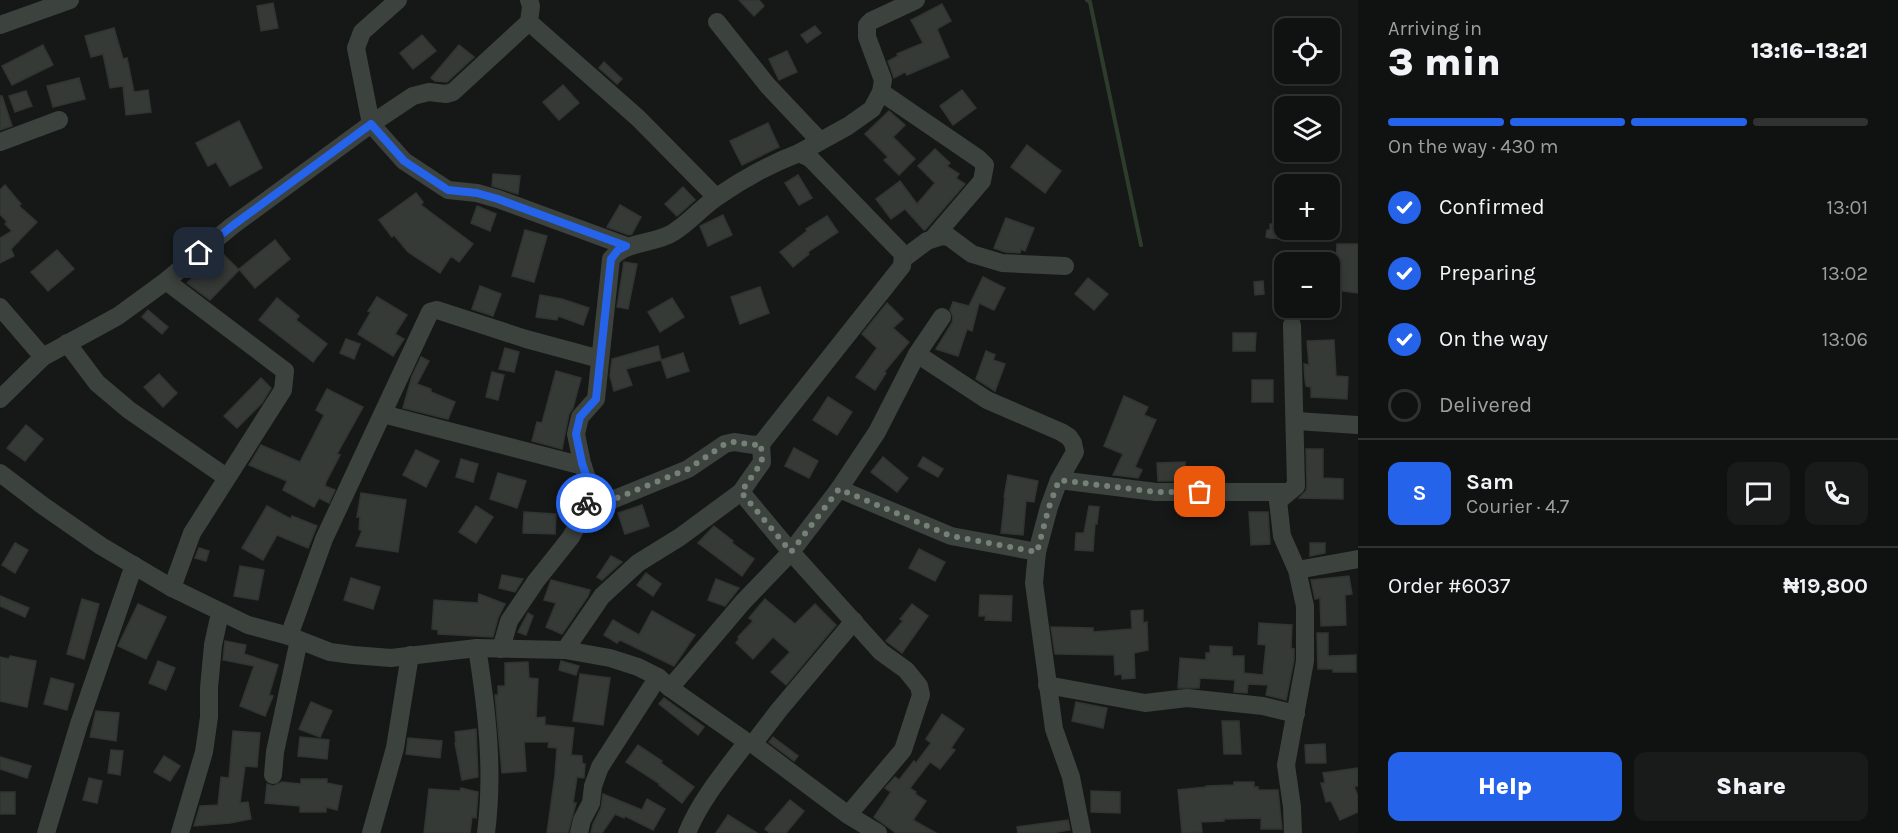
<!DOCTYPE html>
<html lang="en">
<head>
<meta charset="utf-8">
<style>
  body { margin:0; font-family:Karla,sans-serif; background:#191b1a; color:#f1f3f6; height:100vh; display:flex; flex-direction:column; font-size:22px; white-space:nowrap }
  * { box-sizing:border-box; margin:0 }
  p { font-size:20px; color:#9c9e9f }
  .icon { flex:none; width:33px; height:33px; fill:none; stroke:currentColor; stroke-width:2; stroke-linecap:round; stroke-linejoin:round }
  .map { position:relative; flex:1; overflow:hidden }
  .panel { display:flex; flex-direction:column; background:#101211; width:540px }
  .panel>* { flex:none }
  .buttons { position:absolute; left:1274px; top:18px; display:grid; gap:12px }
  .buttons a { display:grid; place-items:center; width:66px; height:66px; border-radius:12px; background:#101211; box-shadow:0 3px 9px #0003,0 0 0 2px #303231; font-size:30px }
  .pin { position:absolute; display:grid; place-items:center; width:51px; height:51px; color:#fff; margin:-26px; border-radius:12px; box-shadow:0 3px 9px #0006 }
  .courier { position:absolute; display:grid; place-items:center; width:60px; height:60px; margin:-30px; border:4px solid #2563eb; border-radius:50%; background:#fff; color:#222; box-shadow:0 2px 8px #0007 }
  .headline em { font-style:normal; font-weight:800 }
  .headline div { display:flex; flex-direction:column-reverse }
  .headline { display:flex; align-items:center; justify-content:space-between; height:102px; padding:0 30px }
  h1 { font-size:39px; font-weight:800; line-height:45px }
  .bar { display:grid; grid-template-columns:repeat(4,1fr); gap:9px 6px; align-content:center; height:72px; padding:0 30px }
  .bar i { height:8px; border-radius:4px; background:#303231 }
  .bar .selected { background:#2563eb }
  .bar p { grid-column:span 4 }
  .line { display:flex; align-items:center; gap:15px; padding:0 30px; border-top:2px solid #303231 }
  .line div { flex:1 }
  .round { display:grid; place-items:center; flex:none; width:63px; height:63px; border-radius:12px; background:#191b1a }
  ol { padding:0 30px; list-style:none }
  li { display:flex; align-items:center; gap:18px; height:66px }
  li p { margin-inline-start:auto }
  li .icon { padding:6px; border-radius:50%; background:#2563eb; color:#fff; stroke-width:4 }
  li:last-child { color:#9c9e9f }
  li i { width:33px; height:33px; border:3px solid #303231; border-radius:50% }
  .button { display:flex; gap:12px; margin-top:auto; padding:12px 30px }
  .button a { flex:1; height:69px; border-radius:12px; background:#2563eb; color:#fff; font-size:24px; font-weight:800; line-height:69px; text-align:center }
  .button a+a { background:#191b1a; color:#f1f3f6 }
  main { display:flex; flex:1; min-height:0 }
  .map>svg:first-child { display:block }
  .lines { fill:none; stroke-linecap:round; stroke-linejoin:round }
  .stream { stroke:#2e3c2c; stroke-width:4 }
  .building { fill:#363a37; stroke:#303432; stroke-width:1.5 }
  .minor { stroke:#3c423e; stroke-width:18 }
  .done { stroke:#758077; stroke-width:6; stroke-dasharray:0 10.8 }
  .route { stroke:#2563eb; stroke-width:8 }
</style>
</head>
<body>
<main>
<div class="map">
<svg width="1358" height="833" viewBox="0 0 1358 833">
  <rect width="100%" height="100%" fill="#161817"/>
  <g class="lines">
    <polyline class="stream" points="1087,0 1090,2 1141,245"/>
  </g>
  <g class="building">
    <polygon points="739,0 759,0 764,6 754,16"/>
    <polygon points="273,3 278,28 261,31 257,6"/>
    <polygon points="942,4 951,21 937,29 949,57 907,75 905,72 894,78 888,61 898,56 897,54 923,43 911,20"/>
    <polygon points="815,26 821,33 807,43 801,35"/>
    <polygon points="114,28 123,59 127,58 134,92 148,90 151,112 126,115 123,86 110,88 103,54 91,57 85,36"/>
    <polygon points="422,35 436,51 413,69 400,53"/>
    <polygon points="43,45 53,65 12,85 2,66"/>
    <polygon points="459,45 474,57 447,82 435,81 431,78"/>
    <polygon points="787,51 797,72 779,80 769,59"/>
    <polygon points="604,62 622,79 617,84 599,68"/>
    <polygon points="79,78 85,99 53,107 47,86"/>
    <polygon points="563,85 579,103 559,120 543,102"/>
    <polygon points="962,90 976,108 953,125 940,106"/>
    <polygon points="26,91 32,106 15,112 9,96"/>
    <polygon points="0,96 2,96 12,126 0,130"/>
    <polygon points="889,111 905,125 893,137 915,159 899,175 884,160 888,157 865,134"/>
    <polygon points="239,121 262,168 230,186 216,162 208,166 196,143"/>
    <polygon points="768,123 779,147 742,165 730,141"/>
    <polygon points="1027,145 1061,171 1045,193 1011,167"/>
    <polygon points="935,149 950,163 947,166 959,174 956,178 965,184 925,230 924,230 905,209 891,219 876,199 900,181 917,204 935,183 918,166"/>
    <polygon points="493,174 520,176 518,194 492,186"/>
    <polygon points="798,175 812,198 799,205 785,183"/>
    <polygon points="5,185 21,204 19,206 37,222 11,249 14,256 0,263 0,238 12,231 5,224 7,222 0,214 0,190"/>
    <polygon points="683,187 695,200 677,216 665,204"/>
    <polygon points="416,193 423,202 421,205 473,244 459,262 451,256 440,273 408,252 394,235 392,237 379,220"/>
    <polygon points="620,205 641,217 632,234 629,235 607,227"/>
    <polygon points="477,206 496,214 490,231 471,223"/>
    <polygon points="723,215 732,235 708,246 700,226"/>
    <polygon points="827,216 838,232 808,252 809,254 793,267 780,252 807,231 806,229"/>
    <polygon points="1006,218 1034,228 1025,251 1021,249 1020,253 1005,252 994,248"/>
    <polygon points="1270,224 1284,225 1284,230 1323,230 1322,241 1269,238 1266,237 1267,230 1270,230"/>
    <polygon points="525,230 547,236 534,282 512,276"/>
    <polygon points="275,240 290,259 255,288 239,269"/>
    <polygon points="1337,244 1358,244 1358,293 1329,289 1329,268 1336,268"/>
    <polygon points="57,250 74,269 48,291 31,272"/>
    <polygon points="220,251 239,270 210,300 187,283"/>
    <polygon points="624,262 637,264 628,309 617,307"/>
    <polygon points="983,277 1005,288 994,310 979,303 972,331 967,329 958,356 936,349 952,323 953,317 950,310 953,302 969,306"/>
    <polygon points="1088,278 1108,294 1094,310 1075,294"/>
    <polygon points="1263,281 1264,294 1255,295 1254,282"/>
    <polygon points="480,286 501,294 493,316 472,309"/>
    <polygon points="760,287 769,313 740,324 731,297"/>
    <polygon points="540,295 562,299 589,308 583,325 558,316 557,320 536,317"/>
    <polygon points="377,297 407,315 395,334 404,339 393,356 358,334 371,312 368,311"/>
    <polygon points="277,298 299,316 296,320 327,344 313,362 259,320"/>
    <polygon points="672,298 684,317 660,332 648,312"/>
    <polygon points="887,303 903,319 893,328 909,342 884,372 886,373 875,390 856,377 877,348 862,334"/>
    <polygon points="148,310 168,327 162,334 142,317"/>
    <polygon points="1233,333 1256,333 1255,351 1233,351"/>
    <polygon points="346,339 360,344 354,359 340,353"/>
    <polygon points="1334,340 1336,376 1348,377 1347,399 1311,397 1311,387 1306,386 1305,380 1304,364 1309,365 1307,341"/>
    <polygon points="658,346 661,360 626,369 632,385 614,391 610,376 612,359"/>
    <polygon points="505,348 519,352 514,372 499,369"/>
    <polygon points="986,351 995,355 993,360 1005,364 995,391 976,379"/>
    <polygon points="683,353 689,371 667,378 661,360"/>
    <polygon points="421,357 429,361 417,384 431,389 431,392 455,402 448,419 403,408 412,376"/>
    <polygon points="556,371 581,378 573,408 569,414 562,449 532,441 537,422 542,423"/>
    <polygon points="492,372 504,375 498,400 486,397"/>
    <polygon points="159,374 177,393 163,407 144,387"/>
    <polygon points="261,378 271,388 262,403 237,428 224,416"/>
    <rect x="1252" y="380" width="21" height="22"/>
    <polygon points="327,389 363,407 337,454 340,455 326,482 325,486 335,490 329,503 319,498 314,507 283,490 287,481 249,465 261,445 300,462 324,415 316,410"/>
    <polygon points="1124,396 1148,407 1144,415 1156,420 1135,467 1142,470 1138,478 1113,475 1123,454 1104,446"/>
    <polygon points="828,397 852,412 837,435 813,420"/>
    <polygon points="26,425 43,439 25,461 7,448"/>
    <polygon points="794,448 818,461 809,478 785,466"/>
    <polygon points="1306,449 1323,449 1323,478 1343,479 1343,499 1299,498 1306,491 1307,486"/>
    <polygon points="416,450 439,461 426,487 403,475"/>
    <polygon points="883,457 908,478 897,492 871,472"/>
    <polygon points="923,457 943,469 938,477 918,466"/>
    <polygon points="461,459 478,464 473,482 456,477"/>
    <polygon points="1185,462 1185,481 1158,481 1157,463"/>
    <polygon points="498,473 526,481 517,508 490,499"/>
    <polygon points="1008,475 1038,481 1034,502 1026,501 1023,535 1001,533 1005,497 1004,497"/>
    <polygon points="361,493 406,500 398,552 356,546 362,531 359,529 360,517 357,517"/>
    <polygon points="642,505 649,526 625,534 618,513"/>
    <polygon points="267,506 291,519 292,516 317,526 308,548 277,535 263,560 242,548"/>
    <polygon points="476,506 493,517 476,543 459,532"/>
    <polygon points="1089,506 1099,507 1097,524 1095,524 1093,551 1075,550 1076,533 1084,533"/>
    <polygon points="524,512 556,514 555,534 523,533"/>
    <polygon points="1249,512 1268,512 1270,544 1251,545"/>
    <polygon points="714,526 733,541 732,543 754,559 742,576 698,543"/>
    <polygon points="15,543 28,550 15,573 2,565"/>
    <polygon points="1310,543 1325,543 1325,553 1310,556"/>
    <polygon points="199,548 209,551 206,561 195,558"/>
    <polygon points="919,549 945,562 935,581 909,568"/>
    <polygon points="611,556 622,562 602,580 597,577"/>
    <polygon points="240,566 264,570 258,600 234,596"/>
    <polygon points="646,573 661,584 653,596 637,585"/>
    <polygon points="502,575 523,579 515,592 499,588"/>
    <polygon points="1349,576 1352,594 1345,595 1346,625 1321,626 1320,598 1315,599 1311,580"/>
    <polygon points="351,578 380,587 373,609 344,600"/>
    <polygon points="716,579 739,588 725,606 708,600"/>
    <polygon points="551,580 590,590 588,596 562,634 546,627 556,603 544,600"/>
    <polygon points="479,594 505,604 498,618 493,637 438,634 438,630 432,629 434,600 478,603"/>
    <polygon points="980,595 1012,596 1011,621 985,620 986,616 979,616"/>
    <polygon points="0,596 29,608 25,617 0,606"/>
    <polygon points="82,599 99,604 84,659 67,654"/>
    <polygon points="765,599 795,624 815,604 836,625 786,685 771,672 790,652 773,637 753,659 736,643 739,639 738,637 753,621 749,618"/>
    <polygon points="138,604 166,617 146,659 118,646"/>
    <polygon points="912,604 928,616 902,653 886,641 903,621 900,619"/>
    <polygon points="1143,610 1143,623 1147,622 1148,650 1134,653 1135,678 1122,679 1122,674 1115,675 1114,655 1055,654 1051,627 1093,628 1093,632 1132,629 1131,611"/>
    <polygon points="652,611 695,635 674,666 620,640 617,643 604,635 613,620 639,635"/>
    <polygon points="528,613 533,616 526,635 518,632"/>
    <polygon points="1259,623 1292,625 1291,648 1294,649 1294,660 1286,700 1266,695 1268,685 1248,684 1247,693 1234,692 1235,680 1200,678 1199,688 1178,688 1180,658 1206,660 1206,653 1210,653 1210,646 1232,647 1232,656 1244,656 1244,673 1263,675 1266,645 1258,644"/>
    <polygon points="1317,633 1328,633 1328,656 1356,655 1356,672 1333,672 1333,669 1318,669"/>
    <polygon points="225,641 246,645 244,654 278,665 269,695 273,696 265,716 240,706 254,666 223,660"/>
    <polygon points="10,656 36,661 27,707 0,701 0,657 9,659"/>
    <polygon points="158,661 175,668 166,690 149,683"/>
    <polygon points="561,661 579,666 576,675 559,670"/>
    <polygon points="528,662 529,678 538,679 536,718 545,717 545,725 574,728 571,755 582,756 582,763 585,764 584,778 577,777 573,803 576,803 568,833 547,833 555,775 557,748 548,747 549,742 524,742 526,771 502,773 495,695 498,695 498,686 505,686 505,663"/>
    <polygon points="580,674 610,678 603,725 573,721"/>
    <polygon points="51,678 74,684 67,710 44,704"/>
    <polygon points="664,698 704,727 698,735 659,704"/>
    <polygon points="311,702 332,711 320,737 299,729"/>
    <polygon points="1076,702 1107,708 1103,728 1072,721"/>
    <polygon points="96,711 119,713 116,741 90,737"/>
    <polygon points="942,714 964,729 951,748 955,750 940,769 930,762 910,788 916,792 915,794 926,801 913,820 936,833 896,833 874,817 891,792 885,788 895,777 899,780 914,761 916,763 931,743 926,739"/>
    <polygon points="1222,721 1239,721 1241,754 1224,754"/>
    <polygon points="476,729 478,777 462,780 455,743 456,743 455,732"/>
    <polygon points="233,731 260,733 257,767 245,766 240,803 248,802 251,819 230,823 194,826 200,806 218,805 221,777 229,778"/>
    <polygon points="300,737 329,740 327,759 298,756"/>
    <polygon points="773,737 798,756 794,761 769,742"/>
    <polygon points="408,738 442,741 440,758 406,754"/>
    <polygon points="1325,744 1326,763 1306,763 1305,745"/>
    <polygon points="638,745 662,761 661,763 694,787 682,803 659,785 660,784 626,762"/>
    <polygon points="111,750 123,751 120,775 108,773"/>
    <polygon points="164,756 180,766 170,781 154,772"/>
    <polygon points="0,757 31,766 27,778 0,769"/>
    <polygon points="1358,768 1358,786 1354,786 1358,797 1358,812 1340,820 1331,801 1326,802 1321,783 1325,783 1323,773"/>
    <polygon points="89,778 102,781 97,803 83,800"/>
    <polygon points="301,779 327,779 327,783 342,786 337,810 326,807 326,812 300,812 300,806 265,803 267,784 273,786 282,782 301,784"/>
    <polygon points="1234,782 1254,782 1254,787 1258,787 1258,790 1278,790 1282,829 1261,829 1261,818 1224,819 1224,821 1201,822 1202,832 1182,833 1178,790 1206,787 1206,786 1234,785"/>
    <polygon points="461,788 478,792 476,818 472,817 470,833 424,833 429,789 460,791"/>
    <polygon points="1091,791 1120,792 1120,813 1091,812"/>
    <rect x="0" y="792" width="15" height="22"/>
    <polygon points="603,794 642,810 647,799 665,809 653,830 625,816 624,818 615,814 602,833 591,833 593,824 601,808"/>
    <polygon points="790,800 804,811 786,833 770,833 765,829"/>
    <polygon points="728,815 757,833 716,833"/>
    <polygon points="1068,820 1070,830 1051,833 1018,833 1017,827"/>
  </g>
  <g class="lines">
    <g class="minor">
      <polyline points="398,0 362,32 356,48 371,124 404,161 448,190 477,193 498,199 626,246"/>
      <polyline points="529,22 638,118 716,197"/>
      <polyline points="717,22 768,86 820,141"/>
      <polyline points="0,25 70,0"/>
      <polyline points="881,92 979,159 985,165 982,181 934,237"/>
      <polyline points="0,142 59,120"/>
      <polyline points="799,153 848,126 872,109 881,92 883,80 867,37 867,25 871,21 916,0"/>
      <polyline points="903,259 927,241 942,236 949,237 972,254 1002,263 1065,266"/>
      <polyline points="166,281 285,371 283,390 192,533 172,588"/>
      <polyline points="0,307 43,357"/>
      <polyline points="67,343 97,383 129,410 226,477"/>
      <polyline points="917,354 987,400 1061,432 1069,437 1073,443 1075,452 1059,480 1049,507 1037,552 1034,583 1054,729 1071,777 1082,833"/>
      <polyline points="0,399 43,357 118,316 166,281 232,226 371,124 413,96 429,92 446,94 453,92 529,22 531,6 529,0"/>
      <polyline points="383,414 583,466"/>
      <polyline points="1296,421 1358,425"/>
      <polyline points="0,473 42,505 101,546 172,588 248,625 289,636 330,652 353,655 391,658 477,648 565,650 610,658 638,667 658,677 670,688 747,742 753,744 848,815 878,833"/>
      <polyline points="1059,480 1156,492 1288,492 1278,501 1296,486 1292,325"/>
      <polyline points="839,489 951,536 1037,552"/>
      <polyline points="741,492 791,552 881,652 906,670 919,686 921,695 903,750 848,815"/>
      <polyline points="1278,501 1282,536 1297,570 1305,606 1305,661 1286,765 1292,807 1293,833"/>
      <polyline points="1297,570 1358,559"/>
      <polyline points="289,636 324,539 430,312 437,310 526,339 600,359"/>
      <path d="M477 648C487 710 494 771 486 833"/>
      <path d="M501 649 509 621 536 581 571 537 585 511 588 481 582 463 576 434 580 417 596 399 611 259C627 240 654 245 674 232 690 222 702 207 717 197 743 179 770 164 799 153L810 158 903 254 902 266 761 444 754 445 734 442 725 444 688 469 585 511"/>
      <polyline points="565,650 602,596 638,563 680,537 741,492 762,462 761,444"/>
      <polyline points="1047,685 1145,703 1187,698 1263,706 1296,714"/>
      <polyline points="670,688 743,602 791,552 839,489 877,432 917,354 942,317"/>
      <polyline points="753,744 779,710 854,621"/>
      <polyline points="273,775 275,752 299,640"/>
      <polyline points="46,833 79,724 134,565"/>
      <polyline points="180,833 204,752 209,717 209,688 213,645 220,613"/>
      <polyline points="371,833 395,748 410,655"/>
      <polyline points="579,833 582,820 591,803 593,786 600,767 658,677"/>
      <path d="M687 833C701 799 725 771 747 742"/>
    </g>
  </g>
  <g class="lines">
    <polyline class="done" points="586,503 585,511 688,469 725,444 734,442 754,445 761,444 762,462 741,492 791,552 839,489 951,536 1037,552 1049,507 1059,480 1156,492 1200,492"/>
    <polyline class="route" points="199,253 232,226 371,124 404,161 448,190 477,193 498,199 626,246 618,250 611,259 596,399 580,417 576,434 582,463 588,481 586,503"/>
  </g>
</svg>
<div class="buttons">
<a><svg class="icon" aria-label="locate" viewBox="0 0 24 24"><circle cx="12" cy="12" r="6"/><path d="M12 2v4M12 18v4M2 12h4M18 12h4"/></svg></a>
<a><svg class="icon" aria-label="layers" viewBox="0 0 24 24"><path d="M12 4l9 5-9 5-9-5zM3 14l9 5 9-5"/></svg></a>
<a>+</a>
<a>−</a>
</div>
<div class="pin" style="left:1200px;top:492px;background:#ea580c"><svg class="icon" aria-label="bag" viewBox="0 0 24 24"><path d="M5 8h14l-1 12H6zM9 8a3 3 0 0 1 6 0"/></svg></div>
<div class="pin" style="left:199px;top:253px;background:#1f2937"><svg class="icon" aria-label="home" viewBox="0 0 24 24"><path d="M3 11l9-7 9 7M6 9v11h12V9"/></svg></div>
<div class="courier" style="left:586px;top:503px"><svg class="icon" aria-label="bike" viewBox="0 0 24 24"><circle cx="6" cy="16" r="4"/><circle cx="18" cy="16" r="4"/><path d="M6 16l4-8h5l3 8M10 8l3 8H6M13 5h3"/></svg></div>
</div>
<section class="panel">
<div class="headline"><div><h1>3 min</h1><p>Arriving in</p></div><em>13:16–13:21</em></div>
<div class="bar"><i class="selected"></i><i class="selected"></i><i class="selected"></i><i></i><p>On the way · 430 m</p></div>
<ol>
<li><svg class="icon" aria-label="check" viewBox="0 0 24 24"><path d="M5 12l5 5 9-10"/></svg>Confirmed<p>13:01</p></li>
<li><svg class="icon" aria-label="check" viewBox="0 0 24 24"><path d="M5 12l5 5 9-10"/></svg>Preparing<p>13:02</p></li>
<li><svg class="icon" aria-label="check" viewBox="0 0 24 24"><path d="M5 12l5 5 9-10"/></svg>On the way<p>13:06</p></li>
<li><i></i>Delivered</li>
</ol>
<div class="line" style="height:108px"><b class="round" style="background:#2563eb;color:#fff">S</b><div><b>Sam</b><p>Courier · 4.7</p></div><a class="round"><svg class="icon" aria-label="chat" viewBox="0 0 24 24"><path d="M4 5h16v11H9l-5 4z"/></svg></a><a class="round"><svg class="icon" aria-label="phone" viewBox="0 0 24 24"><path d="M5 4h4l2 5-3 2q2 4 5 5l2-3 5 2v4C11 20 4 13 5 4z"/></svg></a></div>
<div class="line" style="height:78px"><div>Order #6037</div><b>₦19,800</b></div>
<div class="button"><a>Help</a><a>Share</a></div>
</section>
</main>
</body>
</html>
